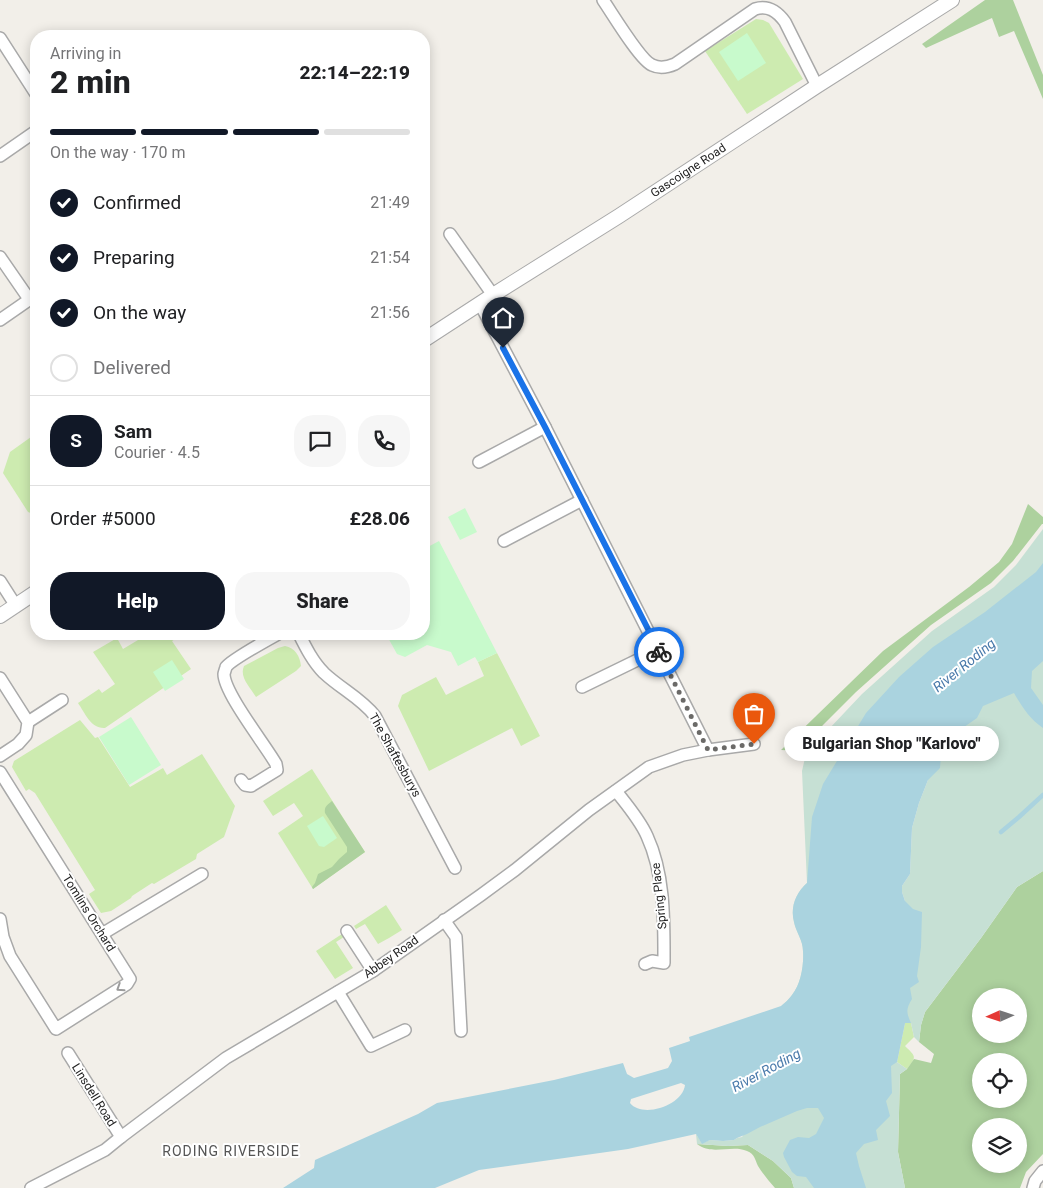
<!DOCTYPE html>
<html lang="en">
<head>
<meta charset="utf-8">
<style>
  body { margin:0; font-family:Roboto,sans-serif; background:#f6f6f6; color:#202124; height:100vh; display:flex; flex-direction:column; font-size:19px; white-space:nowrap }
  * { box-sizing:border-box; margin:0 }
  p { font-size:16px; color:#757577 }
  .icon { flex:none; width:28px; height:28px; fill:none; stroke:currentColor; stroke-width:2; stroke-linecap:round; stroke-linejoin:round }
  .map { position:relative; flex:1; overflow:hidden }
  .drawer { position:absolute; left:30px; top:30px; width:400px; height:610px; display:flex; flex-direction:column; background:#fff; border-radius:20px; box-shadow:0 2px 12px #0003 }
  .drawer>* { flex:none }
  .needle { width:32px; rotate:267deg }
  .controls { position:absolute; left:972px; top:988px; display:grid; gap:10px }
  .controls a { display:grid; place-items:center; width:55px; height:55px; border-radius:50%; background:#fff; box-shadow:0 2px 12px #0003; font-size:25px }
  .pin { position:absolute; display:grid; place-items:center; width:42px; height:42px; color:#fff; margin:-51px -21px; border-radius:50% 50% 50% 0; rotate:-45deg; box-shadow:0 0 5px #0007 }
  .pin .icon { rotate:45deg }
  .courier { position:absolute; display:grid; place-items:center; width:50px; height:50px; margin:-25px; border:4px solid #1a73e8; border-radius:50%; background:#fff; color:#222; box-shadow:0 1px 6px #0007 }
  .bubble { position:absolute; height:35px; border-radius:18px; background:#fff; box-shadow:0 2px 12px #0003; font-size:16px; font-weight:800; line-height:35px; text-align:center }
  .summary em { font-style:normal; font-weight:800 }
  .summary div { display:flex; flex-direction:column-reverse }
  .summary { display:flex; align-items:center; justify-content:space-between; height:85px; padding:0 20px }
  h1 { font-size:32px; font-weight:800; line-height:38px }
  .bar { display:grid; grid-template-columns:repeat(4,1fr); gap:8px 5px; align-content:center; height:60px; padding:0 20px }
  .bar i { height:6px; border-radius:4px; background:#e0e0e0 }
  .bar .on { background:#111827 }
  .bar p { grid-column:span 4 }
  .line { display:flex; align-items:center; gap:12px; padding:0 20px; border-top:1px solid #e0e0e0 }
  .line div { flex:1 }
  .round { display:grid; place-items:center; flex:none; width:52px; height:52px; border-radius:20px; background:#f6f6f6 }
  ol { padding:0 20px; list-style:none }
  li { display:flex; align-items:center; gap:15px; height:55px }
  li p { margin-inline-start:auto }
  li .icon { padding:5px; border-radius:50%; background:#111827; color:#fff; stroke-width:4 }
  li:last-child { color:#757577 }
  li i { width:28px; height:28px; border:2px solid #e0e0e0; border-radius:50% }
  .button { display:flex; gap:10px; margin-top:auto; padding:10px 20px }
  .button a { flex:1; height:58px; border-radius:20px; background:#111827; color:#fff; font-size:20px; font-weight:800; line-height:58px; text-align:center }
  .button a+a { background:#f6f6f6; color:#202124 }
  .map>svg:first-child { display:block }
  .grass { fill:#cdebb0 }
  .forest { fill:#add19e; fill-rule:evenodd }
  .wetland { fill:#c6e0d4 }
  .park { fill:#c8facc }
  .water { fill:#aad3df; fill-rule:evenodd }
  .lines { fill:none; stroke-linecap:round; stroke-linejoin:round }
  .stream { stroke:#aad3df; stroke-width:4.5 }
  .minor-casing { stroke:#a9a9a9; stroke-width:14 }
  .tertiary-casing { stroke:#a9a9a9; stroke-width:16 }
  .minor { stroke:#fff; stroke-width:11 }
  .tertiary { stroke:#fff; stroke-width:14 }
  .oneway { stroke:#9c9c9c }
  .done { stroke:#6b6a68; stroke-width:5; stroke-dasharray:0 9 }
  .route { stroke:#1a73e8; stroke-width:6 }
  .labels { text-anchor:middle; stroke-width:4; stroke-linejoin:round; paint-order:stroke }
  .street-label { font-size:12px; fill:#222; stroke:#fff }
  .water-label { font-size:14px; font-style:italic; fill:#4a7aab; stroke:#fff }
  .neighbourhood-label { font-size:14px; letter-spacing:1px; fill:#555; stroke:#fff }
</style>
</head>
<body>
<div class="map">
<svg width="1043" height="1188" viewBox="0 0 1043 1188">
  <rect width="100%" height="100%" fill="#f2efe9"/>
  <g class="grass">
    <polygon points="756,19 763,20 769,23 803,79 747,114 705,51"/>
    <polygon points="31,437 36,446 36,515 28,512 3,473 10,452"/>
    <path d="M148 634H178L180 636 172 641 191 669 105 728C91 729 85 713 78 703L99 689 102 693 115 684 93 652 117 638 123 649Z"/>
    <path d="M285 646C295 648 300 656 301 666L296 671 256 697C250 687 239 677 244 666L278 648Z"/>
    <polygon points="497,653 540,736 521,746 512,728 429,771 398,706 402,695 436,677 446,695 484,676 478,662"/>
    <polygon points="80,720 95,738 98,737 130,787 163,768 167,775 202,754 235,806 224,837 197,854 196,859 154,884 152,883 132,896 131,898 111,911 101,913 89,894 95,890 35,793 29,789 26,791 12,767 14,761"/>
    <polygon points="312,769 365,852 313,889 278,833 303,816 294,803 273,816 263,801"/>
    <polygon points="386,905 402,930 389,938 378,944 365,924 356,929 354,926"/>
    <polygon points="342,934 344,937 336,942 353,968 335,979 316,951"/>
    <path d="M905 1023H911L914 1037 905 1046C916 1057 917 1056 907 1069L897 1062Z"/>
  </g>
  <g class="forest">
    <polygon points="985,0 1013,0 1043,75 1043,99 1014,31 999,37 992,18 926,48 922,44"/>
    <polygon points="1028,504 1043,517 1043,524 1042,524 1013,561 991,583 931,625 856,692 823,725 801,751 781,750 883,651 969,587 999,562 1012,544"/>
    <path d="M332 801 365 852 313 889 312 887 315 883 318 874 332 867 339 859 347 852V847L325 813C324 807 327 805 332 801Z"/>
    <path d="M1043 871V1154L1026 1172 1020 1188H905L898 1152 900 1074 907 1069 914 1059 931 1063 934 1054 919 1042 921 1025 925 1012 981 938 1017 887ZM981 996H1019V1034H981ZM981 1061H1019V1099H981ZM981 1126H1019V1164H981Z"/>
    <path d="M697 1144 728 1146 748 1145 773 1161 791 1178 794 1188H775C769 1181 763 1174 758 1166 755 1160 755 1154 747 1151 732 1144 712 1156 697 1144Z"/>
  </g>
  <g class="wetland">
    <path d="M1043 529V579L963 638 879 939 781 1006C785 1003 789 999 792 995 801 984 804 965 803 951 803 940 796 932 794 922 790 907 796 893 807 883L802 771 805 758 811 748 862 694 932 631 994 587 1016 565Z"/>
    <polygon points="1043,627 1043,871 1017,887 981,938 925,1012 921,1025 919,1042 914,1037 911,1023 905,1023 897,1062 907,1069 900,1074 898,1152 905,1188 794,1188 791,1178 773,1161 748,1145 728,1146 697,1144 696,1134 702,1143 710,1140 723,1141 734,1140 737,1138 742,1137 905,901 902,892 902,886 910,874 912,828 919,803 928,780 934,750"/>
  </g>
  <g class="park">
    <polygon points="747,33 766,63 738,81 719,52"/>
    <polygon points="465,508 477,532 460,540 448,517"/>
    <polygon points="439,541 497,653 478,662 475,657 458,666 451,652 427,645 405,657 397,654 386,634 424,634 424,549"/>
    <polygon points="172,660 184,679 165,691 153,672"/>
    <polygon points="131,717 161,765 129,785 99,737"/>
    <polygon points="323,816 337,838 324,847 319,846 307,826"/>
  </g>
  <path class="water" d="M1043 563V661L1032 671 1031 688 1043 705V728C1030 719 1022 707 1014 693L983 706 977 718 954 734 941 755 940 768 928 780 919 803 912 828 910 874 902 886V892L905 901 913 909 922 912 921 947 917 976 919 982 910 988 912 999C906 1009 906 1012 911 1023H905L897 1062 891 1066 892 1093 886 1101 890 1116 876 1130 878 1140 864 1144 856 1153 859 1166 866 1188H814L806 1177 797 1176 792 1172 784 1157 783 1153 790 1140 798 1137 809 1138 816 1134 824 1118 818 1108H807L797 1111 760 1127 747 1134 737 1138 734 1140 723 1141 710 1140 702 1144 696 1134 628 1149 479 1170 435 1188H283L314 1168 315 1160 418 1114 437 1103 554 1080 623 1063 627 1074 634 1078 668 1068 672 1061 669 1048 690 1041 689 1037 781 1006C785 1003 789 999 792 995 801 984 804 965 803 951 803 940 796 932 794 922 790 907 796 893 807 883L812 817 823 784 866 713 899 677 933 647 985 612 1036 572ZM681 1083 685 1085C683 1105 643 1119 630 1103L631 1099Z"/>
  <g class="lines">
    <polyline class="stream" points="1001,832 1019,817 1043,795"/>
    <defs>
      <g id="minor">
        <path d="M603 0C612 13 640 60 652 65 660 69 668 67 675 64L755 9C768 5 777 11 785 22L817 86"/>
        <polyline points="0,38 36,94"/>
        <polyline points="0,156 36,131"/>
        <polyline points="450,234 493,295"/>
        <polyline points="0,257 29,299"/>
        <polyline points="480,304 545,427 708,750"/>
        <polyline points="0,320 36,295"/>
        <polyline points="479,462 545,427"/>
        <polyline points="504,541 582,500"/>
        <polyline points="0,581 16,606"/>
        <path d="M299 634C306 648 313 662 324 673 341 689 361 698 375 716L455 868"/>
        <polyline points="0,678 28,722 26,735 18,744 0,756"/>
        <polyline points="582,687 658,650"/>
        <polyline points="28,722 62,700"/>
        <polyline points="0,772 130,979 127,984 56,1029 10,956 3,937 0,919"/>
        <path d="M241 780 245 785 251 786 277 770 276 764C266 746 224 693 224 674 224 673 226 668 226 667 231 660 269 639 278 634"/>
        <path d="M616 791C627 805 640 820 647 836 665 875 664 921 664 963L652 961 645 964"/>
        <polyline points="444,920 456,937 461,1031"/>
        <polyline points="347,931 373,971"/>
        <polyline points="102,934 202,874"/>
        <polyline points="338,992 371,1046 405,1030"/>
        <polyline points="68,1053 121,1137"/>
        <polyline points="31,1188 105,1150 121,1137 226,1058 373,971 481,895 515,870 589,810 649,767 683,755 708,750 754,744"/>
        <polyline points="1033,1188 1035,1181 1043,1171"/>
      </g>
      <g id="tertiary">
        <path id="s1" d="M424 340 493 295 619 216 817 86 952 0"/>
        <polyline points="0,616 36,592"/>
      </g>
    </defs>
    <use href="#minor" class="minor-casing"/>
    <use href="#tertiary" class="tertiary-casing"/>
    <use href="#minor" class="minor"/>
    <use href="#tertiary" class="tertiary"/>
  </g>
  <defs><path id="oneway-chevron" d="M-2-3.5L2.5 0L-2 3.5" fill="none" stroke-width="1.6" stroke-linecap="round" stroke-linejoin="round" transform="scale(1.25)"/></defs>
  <use class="oneway" href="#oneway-chevron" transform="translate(120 988) rotate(147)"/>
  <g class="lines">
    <polyline class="done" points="659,652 708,750 754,744"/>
    <polyline class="route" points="503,348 545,427 651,635 659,652"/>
  </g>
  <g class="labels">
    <g class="street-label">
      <text dy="4" stroke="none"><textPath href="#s1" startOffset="314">Gascoigne Road</textPath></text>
      <text transform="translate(395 755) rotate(61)" y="4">The Shaftesburys</text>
      <text transform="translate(659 896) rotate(-96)" y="4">Spring Place</text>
      <text transform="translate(89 913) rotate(58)" y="4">Tomlins Orchard</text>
      <text transform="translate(391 957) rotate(-35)" y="4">Abbey Road</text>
      <text transform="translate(94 1095) rotate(58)" y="4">Linsdell Road</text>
    </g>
    <g class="water-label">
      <text transform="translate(964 665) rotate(-39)" y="5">River Roding</text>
      <text transform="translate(766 1070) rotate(-28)" y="5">River Roding</text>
    </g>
    <g class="neighbourhood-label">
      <text x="231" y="1156">RODING RIVERSIDE</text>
    </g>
  </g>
</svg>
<div class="controls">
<a><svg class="needle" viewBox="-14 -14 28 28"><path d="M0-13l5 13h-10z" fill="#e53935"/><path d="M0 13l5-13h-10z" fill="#757577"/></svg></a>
<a><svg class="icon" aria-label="locate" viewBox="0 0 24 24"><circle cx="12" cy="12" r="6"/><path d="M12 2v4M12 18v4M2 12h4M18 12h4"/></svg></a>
<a><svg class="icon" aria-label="layers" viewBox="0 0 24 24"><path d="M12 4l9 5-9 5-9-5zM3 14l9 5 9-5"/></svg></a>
</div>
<div class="pin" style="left:754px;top:744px;background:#ea580c"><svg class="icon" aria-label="bag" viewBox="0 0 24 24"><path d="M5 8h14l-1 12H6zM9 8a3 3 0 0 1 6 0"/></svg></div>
<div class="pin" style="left:503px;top:348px;background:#1f2937"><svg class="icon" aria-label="home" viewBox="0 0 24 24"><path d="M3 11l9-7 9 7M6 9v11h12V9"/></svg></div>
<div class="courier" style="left:659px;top:652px"><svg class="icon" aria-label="bike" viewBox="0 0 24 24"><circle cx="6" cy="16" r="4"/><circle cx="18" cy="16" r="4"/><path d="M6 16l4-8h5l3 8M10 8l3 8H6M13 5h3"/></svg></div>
<div class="bubble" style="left:784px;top:726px;width:215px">Bulgarian Shop &quot;Karlovo&quot;</div>
<section class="drawer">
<div class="summary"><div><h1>2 min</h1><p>Arriving in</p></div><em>22:14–22:19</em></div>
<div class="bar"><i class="on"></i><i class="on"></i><i class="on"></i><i></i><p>On the way · 170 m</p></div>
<ol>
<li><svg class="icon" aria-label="check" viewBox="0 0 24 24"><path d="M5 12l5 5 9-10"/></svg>Confirmed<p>21:49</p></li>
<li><svg class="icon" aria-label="check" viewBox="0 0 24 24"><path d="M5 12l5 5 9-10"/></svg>Preparing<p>21:54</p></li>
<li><svg class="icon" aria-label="check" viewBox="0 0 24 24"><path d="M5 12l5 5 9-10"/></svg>On the way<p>21:56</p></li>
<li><i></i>Delivered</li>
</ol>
<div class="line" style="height:90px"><b class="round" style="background:#111827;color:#fff">S</b><div><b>Sam</b><p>Courier · 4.5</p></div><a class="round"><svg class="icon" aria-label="chat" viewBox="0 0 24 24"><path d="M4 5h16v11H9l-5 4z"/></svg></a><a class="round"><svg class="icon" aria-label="phone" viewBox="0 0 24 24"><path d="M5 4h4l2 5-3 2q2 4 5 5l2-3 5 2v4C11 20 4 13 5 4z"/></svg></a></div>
<div class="line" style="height:65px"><div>Order #5000</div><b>£28.06</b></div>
<div class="button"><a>Help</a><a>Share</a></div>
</section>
</div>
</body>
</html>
